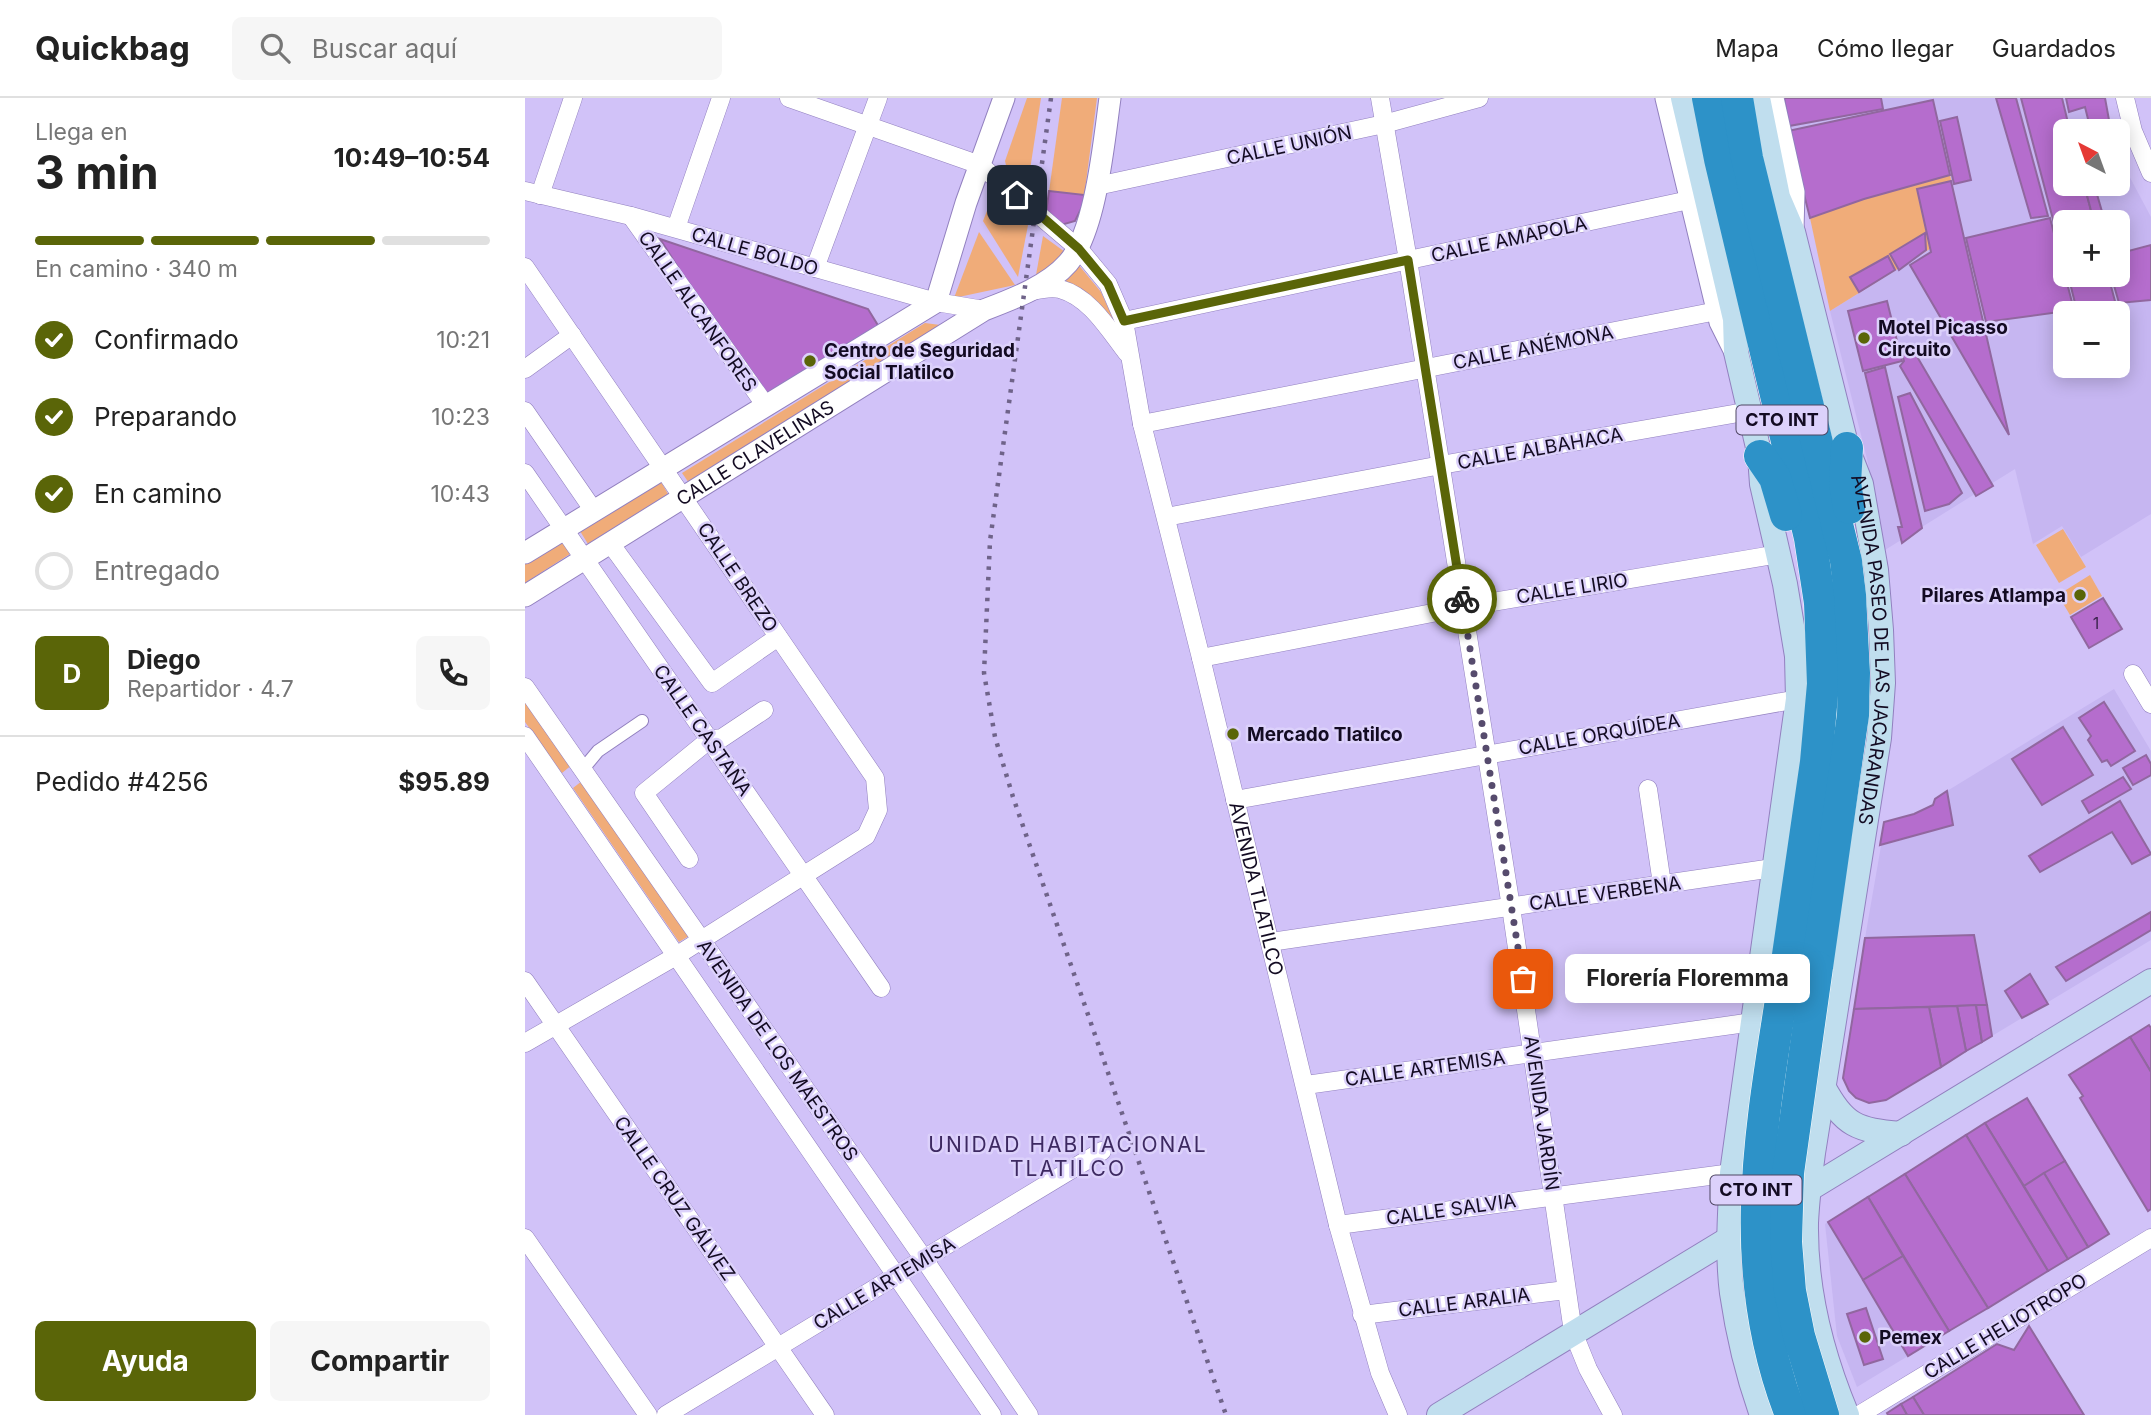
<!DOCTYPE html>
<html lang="es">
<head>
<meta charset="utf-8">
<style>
  body { margin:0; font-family:Inter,sans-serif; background:#f6f6f6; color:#222; height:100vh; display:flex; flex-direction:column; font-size:26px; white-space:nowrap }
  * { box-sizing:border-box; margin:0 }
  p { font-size:23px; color:#767676 }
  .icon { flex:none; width:38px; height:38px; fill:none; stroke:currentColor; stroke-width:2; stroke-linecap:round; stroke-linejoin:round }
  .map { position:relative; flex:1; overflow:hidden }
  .drawer { display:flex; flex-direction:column; background:#fff; width:525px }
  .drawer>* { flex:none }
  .needle { width:46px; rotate:319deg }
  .fabs { position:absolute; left:1528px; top:21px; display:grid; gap:14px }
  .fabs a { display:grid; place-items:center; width:77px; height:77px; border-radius:10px; background:#fff; box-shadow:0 4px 18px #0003; font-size:35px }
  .pin { position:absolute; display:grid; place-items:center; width:60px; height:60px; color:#fff; margin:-30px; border-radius:14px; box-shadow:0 4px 10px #0006 }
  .courier { position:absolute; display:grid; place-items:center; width:70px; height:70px; margin:-35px; border:5px solid #5a6508; border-radius:50%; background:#fff; color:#222; box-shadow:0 2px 9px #0007 }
  .bubble { position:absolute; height:49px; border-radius:10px; background:#fff; box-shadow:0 4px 18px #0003; font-size:23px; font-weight:700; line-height:49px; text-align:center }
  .summary em { font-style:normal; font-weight:700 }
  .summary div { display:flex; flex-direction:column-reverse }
  .summary { display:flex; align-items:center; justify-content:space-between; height:119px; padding:0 35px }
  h1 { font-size:46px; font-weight:700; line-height:52px }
  .bar { display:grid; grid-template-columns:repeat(4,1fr); gap:10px 7px; align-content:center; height:84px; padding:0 35px }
  .bar i { height:9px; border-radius:5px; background:#e0e0e0 }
  .bar .on { background:#5a6508 }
  .bar p { grid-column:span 4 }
  .line { display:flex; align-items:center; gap:18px; padding:0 35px; border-top:2px solid #e0e0e0 }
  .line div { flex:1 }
  .round { display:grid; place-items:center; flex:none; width:74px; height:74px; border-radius:10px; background:#f6f6f6 }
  ol { padding:0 35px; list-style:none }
  li { display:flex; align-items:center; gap:21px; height:77px }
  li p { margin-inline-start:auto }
  li .icon { padding:7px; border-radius:50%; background:#5a6508; color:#fff; stroke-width:4 }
  li:last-child { color:#767676 }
  li i { width:38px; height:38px; border:4px solid #e0e0e0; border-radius:50% }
  .primary-button { display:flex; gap:14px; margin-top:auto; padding:14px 35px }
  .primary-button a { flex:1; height:80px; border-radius:10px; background:#5a6508; color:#fff; font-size:28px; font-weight:700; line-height:80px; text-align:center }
  .primary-button a+a { background:#f6f6f6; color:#222 }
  header { display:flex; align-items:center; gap:42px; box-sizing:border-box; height:98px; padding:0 35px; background:#fff; border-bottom:2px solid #e0e0e0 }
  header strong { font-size:33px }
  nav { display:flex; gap:38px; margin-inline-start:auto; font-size:24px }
  .search { width:490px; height:63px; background:#f6f6f6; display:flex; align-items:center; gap:18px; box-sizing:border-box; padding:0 24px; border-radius:10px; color:#767676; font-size:26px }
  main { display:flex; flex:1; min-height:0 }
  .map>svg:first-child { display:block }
  .built { fill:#c6b6f1; fill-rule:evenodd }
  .green { fill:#f0ac79 }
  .building { fill:#b56dcd; stroke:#91679f; stroke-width:2 }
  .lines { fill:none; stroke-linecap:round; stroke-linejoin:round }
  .pedestrian-casing { stroke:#9280bf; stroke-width:14 }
  .minor-casing { stroke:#9280bf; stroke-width:19 }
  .tertiary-casing { stroke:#9280bf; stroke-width:23 }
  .secondary-casing { stroke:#9280bf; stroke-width:26 }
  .motorway-casing { stroke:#fff; stroke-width:33 }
  .pedestrian { stroke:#fff; stroke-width:12 }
  .minor { stroke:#fff; stroke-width:18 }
  .tertiary { stroke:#fff; stroke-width:21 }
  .secondary { stroke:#c0deee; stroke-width:24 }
  .motorway { stroke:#2d92c8; stroke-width:32 }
  .rail { stroke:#6f6389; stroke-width:4.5; stroke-dasharray:3.5 7; stroke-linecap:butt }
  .motorway-bridge-casing { stroke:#fff; stroke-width:33; stroke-linecap:butt }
  .motorway-bridge { stroke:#2d92c8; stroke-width:32 }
  .done { stroke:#564b6d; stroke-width:7; stroke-dasharray:0 12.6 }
  .route { stroke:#5a6508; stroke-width:9 }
  .poi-dot { fill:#5a6508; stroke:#dcd1fb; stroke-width:2.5 }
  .labels { text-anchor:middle; stroke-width:5; stroke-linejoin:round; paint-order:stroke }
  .number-label { font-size:16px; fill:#3c244d }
  .shield { fill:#dcd1fb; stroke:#4f4663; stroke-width:2 }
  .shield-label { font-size:18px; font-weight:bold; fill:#130b22 }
  .street-label { font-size:19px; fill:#130b22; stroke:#dcd1fb }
  .poi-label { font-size:19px; font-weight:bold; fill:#130b22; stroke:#dcd1fb; text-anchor:start }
  .neighbourhood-label { font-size:21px; letter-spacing:2px; fill:#3d2961; stroke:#dcd1fb }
</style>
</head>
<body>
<header>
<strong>Quickbag</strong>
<div class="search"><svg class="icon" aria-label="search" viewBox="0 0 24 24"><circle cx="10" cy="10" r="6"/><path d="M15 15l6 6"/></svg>Buscar aquí</div>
<nav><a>Mapa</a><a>Cómo llegar</a><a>Guardados</a></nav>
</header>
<main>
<section class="drawer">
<div class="summary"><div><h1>3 min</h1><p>Llega en</p></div><em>10:49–10:54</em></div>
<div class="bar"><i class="on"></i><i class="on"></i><i class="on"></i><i></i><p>En camino · 340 m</p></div>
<ol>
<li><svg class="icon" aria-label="check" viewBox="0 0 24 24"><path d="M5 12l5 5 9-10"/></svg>Confirmado<p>10:21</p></li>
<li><svg class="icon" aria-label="check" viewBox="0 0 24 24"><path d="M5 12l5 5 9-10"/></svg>Preparando<p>10:23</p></li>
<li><svg class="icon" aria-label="check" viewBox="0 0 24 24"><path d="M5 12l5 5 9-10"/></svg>En camino<p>10:43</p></li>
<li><i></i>Entregado</li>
</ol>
<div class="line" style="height:126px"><b class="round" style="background:#5a6508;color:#fff">D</b><div><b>Diego</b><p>Repartidor · 4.7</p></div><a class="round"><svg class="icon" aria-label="phone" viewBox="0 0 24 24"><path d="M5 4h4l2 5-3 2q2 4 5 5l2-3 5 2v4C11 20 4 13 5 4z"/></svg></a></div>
<div class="line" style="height:91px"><div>Pedido #4256</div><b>$95.89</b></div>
<div class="primary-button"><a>Ayuda</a><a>Compartir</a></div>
</section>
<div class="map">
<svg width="1626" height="1317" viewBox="0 0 1626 1317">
  <rect width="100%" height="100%" fill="#d1c2f8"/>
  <g class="built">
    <path d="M1258 0H1579L1585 33H1540V86H1592L1593 57 1626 119V416L1556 459 1537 428 1508 446 1490 371 1360 452 1342 361 1305 213 1437 131 1408 3 1263 33ZM1540 124H1592V177H1540ZM1540 215H1592V268H1540Z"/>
    <polygon points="1589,591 1626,653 1626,842 1467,938 1449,837 1340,840 1356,748 1428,727 1422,693"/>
    <polygon points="1303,1124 1383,1258 1332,1289 1312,1238 1300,1126"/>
  </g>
  <g class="green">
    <polygon points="502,0 516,0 501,98 485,84 480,63"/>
    <polygon points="537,0 572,0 558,107 521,115"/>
    <polygon points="1425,77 1437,131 1305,213 1285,120 1339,101"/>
    <polygon points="471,90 504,122 493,179 458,123"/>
    <polygon points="454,134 490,187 429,200"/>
    <polygon points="518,138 540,154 527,169 511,177"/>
    <polygon points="552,165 576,194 591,227 563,199 536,180"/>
    <polygon points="400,225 423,228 164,385 157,375"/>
    <polygon points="135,382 143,396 63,446 55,433"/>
    <polygon points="1538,431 1561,469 1534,485 1511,447"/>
    <polygon points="39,440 48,454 0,485 0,466"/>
    <polygon points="1565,477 1577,498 1545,517 1533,497"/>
    <polygon points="0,601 48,666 37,675 0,624"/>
    <polygon points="57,683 164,838 154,844 48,690"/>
  </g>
  <g class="building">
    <polygon points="1259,0 1356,0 1358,11 1264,28"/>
    <polygon points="1471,0 1491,0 1523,118 1506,120"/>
    <polygon points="1496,0 1537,0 1545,33 1540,33 1540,86 1559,86 1569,124 1540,124 1540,167"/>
    <polygon points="1541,0 1580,0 1586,33 1566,33 1560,9 1544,14"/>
    <polygon points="1408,2 1425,77 1339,101 1285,120 1263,33"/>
    <polygon points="1432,19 1446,82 1429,86 1415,23"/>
    <polygon points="1426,83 1484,337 1385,167 1406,154 1392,91"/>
    <polygon points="1559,86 1569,86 1580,124 1569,124"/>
    <polygon points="524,93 560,97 558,107 550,123 536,127 521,115"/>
    <polygon points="1525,120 1549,212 1461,224 1441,140"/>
    <polygon points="1400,135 1401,152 1374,172 1365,156"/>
    <polygon points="135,141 343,211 354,229 237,302"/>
    <polygon points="1626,147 1626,202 1594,205 1586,177 1592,177 1592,156"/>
    <polygon points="1363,158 1370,172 1334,194 1325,179"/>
    <polygon points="1543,177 1583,177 1591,207 1552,213"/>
    <polygon points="1362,203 1377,263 1338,273 1323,213"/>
    <polygon points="1387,250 1468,388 1451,398 1375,268 1379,263 1377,256"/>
    <polygon points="1360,269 1397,430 1377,445 1373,429 1377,429 1340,275"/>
    <polygon points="1385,295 1437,395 1424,406 1400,413 1373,299"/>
    <polygon points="1578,500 1597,531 1564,550 1546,519"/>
    <polygon points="1579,604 1610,653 1586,668 1582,662 1577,664 1563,642 1566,638 1554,620"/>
    <polygon points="1538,629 1568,677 1517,707 1487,661"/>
    <polygon points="1621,657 1626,666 1626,677 1608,687 1598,670"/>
    <polygon points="1598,679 1606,691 1564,715 1557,703"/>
    <polygon points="1422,693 1428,727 1355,747 1359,724 1389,716 1408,707 1410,701"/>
    <polygon points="1595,703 1626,756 1607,766 1587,734 1515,774 1504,758"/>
    <polygon points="1626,814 1626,832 1541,883 1531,869"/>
    <polygon points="1449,837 1462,907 1329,911 1340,840"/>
    <polygon points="1505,876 1523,906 1497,920 1480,893"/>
    <polygon points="1451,907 1457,944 1441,953 1432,908"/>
    <polygon points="1451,907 1462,907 1467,938 1457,944"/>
    <polygon points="1432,908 1441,953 1416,969 1404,909"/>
    <polygon points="1404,909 1416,969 1361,1002 1344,1005 1331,1000 1324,993 1318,980 1329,911"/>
    <polygon points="1624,927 1626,930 1626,974 1605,939"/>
    <polygon points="1605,939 1626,974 1626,1111 1623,1113 1555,1000 1558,998 1544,977"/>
    <polygon points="1502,1000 1540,1063 1499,1088 1460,1025"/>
    <polygon points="1460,1025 1543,1161 1523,1173 1441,1037"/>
    <polygon points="1441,1037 1523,1173 1463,1210 1380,1076"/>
    <polygon points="1540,1063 1584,1136 1563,1149 1519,1075"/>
    <polygon points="1519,1075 1563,1149 1543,1161 1499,1088"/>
    <polygon points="1380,1076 1463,1210 1424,1233 1343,1099"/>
    <polygon points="1343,1099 1378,1158 1338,1182 1303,1124"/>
    <polygon points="1378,1158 1424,1233 1383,1258 1338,1182"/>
    <polygon points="1341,1210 1358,1261 1339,1267 1322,1216"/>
    <polygon points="1504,1228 1559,1317 1399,1317 1388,1299 1472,1246 1489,1252"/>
    <polygon points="1388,1299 1399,1317 1382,1317 1376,1306"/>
    <polygon points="1376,1306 1382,1317 1363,1317 1362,1315"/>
  </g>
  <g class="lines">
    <defs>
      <polyline id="pedestrian" points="58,671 73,653 117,623"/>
      <g id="minor">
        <path id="s1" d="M264 0 455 67 554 151 583 186 599 223 617 326 676 560 813 1127 855 1275 873 1317"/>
        <polyline points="855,0 883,162 986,809 1048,1234 1063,1271 1088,1317"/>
        <polyline points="1600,0 1608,33 1626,75"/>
        <polyline points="572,88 859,26 954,0"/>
        <polyline points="0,93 106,118 411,204 459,212"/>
        <polyline points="15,97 48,0"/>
        <polyline points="106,118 241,308"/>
        <polyline points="151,130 196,0"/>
        <polyline points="0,169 350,680 353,712 341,738 151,858 0,945"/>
        <polyline points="290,170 353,0"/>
        <path d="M507 193C516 191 526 189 535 191 565 199 584 232 602 255"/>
        <polyline points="599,223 1164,102"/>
        <polyline points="0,271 47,237"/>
        <polyline points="0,313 69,413"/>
        <polyline points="617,326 1192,213"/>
        <polyline points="0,375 356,890"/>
        <polyline points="641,419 916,367 1225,313"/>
        <polyline points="85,445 187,585 253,539"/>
        <polyline points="676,560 938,509 1254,456"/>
        <polyline points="1608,576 1626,606"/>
        <polyline points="0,589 399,1161 504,1317"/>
        <polyline points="0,638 467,1317"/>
        <polyline points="1123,691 1137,786"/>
        <polyline points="710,702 1273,601"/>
        <polyline points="164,761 119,695 184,642 197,640 239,612"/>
        <polyline points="745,844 1248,770"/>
        <polyline points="0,883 300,1317"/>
        <polyline points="781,987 1228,924"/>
        <polyline points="813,1127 1207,1075"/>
        <polyline points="0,1140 123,1317"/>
        <polyline points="837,1217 1041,1192"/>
        <polyline points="141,1317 577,1053"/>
        <polyline points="1334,1317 1626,1140"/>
      </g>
      <g id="tertiary">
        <polyline points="1141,0 1195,224 1210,254"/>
        <polyline points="1248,0 1269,94 1268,132"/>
        <polyline points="0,455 411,204 441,105 479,0"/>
        <path id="s2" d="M0 498 459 212C488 201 523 188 543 165 571 133 579 43 585 0"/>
      </g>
      <g id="secondary">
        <path d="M1158 0 1210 221 1211 254 1235 358 1237 386 1260 486 1272 558 1273 601 1207 1075C1205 1115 1202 1156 1207 1195 1213 1236 1223 1278 1237 1317"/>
        <path id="s3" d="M1233 0 1253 99 1268 134 1322 350 1336 386 1351 472 1356 532 1358 585 1354 640 1288 1055C1285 1078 1282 1102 1281 1125 1280 1192 1296 1255 1322 1317"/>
        <path d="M1298 988C1319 1028 1332 1032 1376 1036"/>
        <polyline points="1276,1096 1626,883"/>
        <polyline points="914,1317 1215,1134"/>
      </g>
      <g id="motorway">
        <polyline points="1183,0 1195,61 1285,440 1295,505 1298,586 1291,664 1262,864"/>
        <polyline points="1212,0 1222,60 1321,463 1325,497 1329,575 1328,617 1292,869"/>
        <polyline points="1322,350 1320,385 1324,410"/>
        <polyline points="1235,358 1250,380 1261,417"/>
      </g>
    </defs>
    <use href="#pedestrian" class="pedestrian-casing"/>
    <use href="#minor" class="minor-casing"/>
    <use href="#tertiary" class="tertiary-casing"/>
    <use href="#secondary" class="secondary-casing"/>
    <use href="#motorway" class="motorway-casing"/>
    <use href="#pedestrian" class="pedestrian"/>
    <use href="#minor" class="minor"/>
    <use href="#tertiary" class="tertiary"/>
    <use href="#secondary" class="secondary"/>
    <use href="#motorway" class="motorway"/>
    <polyline class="rail" points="526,0 465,443 459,575 470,639 488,699 701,1317"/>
    <defs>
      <g id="motorway-bridge">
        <path d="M1262 864C1238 1020 1206 1164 1266 1317"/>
        <polyline points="1292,869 1263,1075 1261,1144 1265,1193 1274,1238 1298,1317"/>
      </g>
    </defs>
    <use href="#motorway-bridge" class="motorway-bridge-casing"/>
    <use href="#motorway-bridge" class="motorway-bridge"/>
  </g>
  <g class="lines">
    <polyline class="done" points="937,501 998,881"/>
    <polyline class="route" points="492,97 554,151 583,186 599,223 883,162 937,501"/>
  </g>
  <g class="poi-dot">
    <circle cx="1339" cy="240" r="7"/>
    <circle cx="285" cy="263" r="7"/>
    <circle cx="1555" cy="497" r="7"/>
    <circle cx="708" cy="636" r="7"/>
    <circle cx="1340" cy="1239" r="7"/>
  </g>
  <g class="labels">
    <g class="number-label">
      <text x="1571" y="531">1</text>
    </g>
    <g class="shield">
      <rect x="1211.5" y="307.5" width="91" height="29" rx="5"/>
      <rect x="1185.5" y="1077.5" width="91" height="29" rx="5"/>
    </g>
    <g class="shield-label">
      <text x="1257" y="328">CTO INT</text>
      <text x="1231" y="1098">CTO INT</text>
    </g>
    <g class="street-label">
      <text transform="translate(764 47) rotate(-12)" y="7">CALLE UNIÓN</text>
      <text transform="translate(984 141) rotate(-12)" y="7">CALLE AMAPOLA</text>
      <text transform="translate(230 153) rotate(16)" y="7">CALLE BOLDO</text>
      <text transform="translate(173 213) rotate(55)" y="7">CALLE ALCANFORES</text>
      <text transform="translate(1008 249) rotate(-11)" y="7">CALLE ANÉMONA</text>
      <text transform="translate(1015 350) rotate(-10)" y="7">CALLE ALBAHACA</text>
      <text dy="7" stroke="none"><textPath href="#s2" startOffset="271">CALLE CLAVELINAS</textPath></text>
      <text transform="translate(213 479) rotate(56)" y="7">CALLE BREZO</text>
      <text transform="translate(1047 490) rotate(-9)" y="7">CALLE LIRIO</text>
      <text dy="7" stroke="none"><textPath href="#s3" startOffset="567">AVENIDA PASEO DE LAS JACARANDAS</textPath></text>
      <text transform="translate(178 632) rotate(55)" y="7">CALLE CASTAÑA</text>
      <text transform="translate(1074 636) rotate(-10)" y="7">CALLE ORQUÍDEA</text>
      <text dy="7" stroke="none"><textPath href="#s1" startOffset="1001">AVENIDA TLATILCO</textPath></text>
      <text transform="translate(1080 795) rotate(-8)" y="7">CALLE VERBENA</text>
      <text transform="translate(253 952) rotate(55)" y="7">AVENIDA DE LOS MAESTROS</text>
      <text transform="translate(900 970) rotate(-8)" y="7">CALLE ARTEMISA</text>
      <text transform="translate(1017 1015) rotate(82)" y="7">AVENIDA JARDÍN</text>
      <text transform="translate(150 1100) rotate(55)" y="7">CALLE CRUZ GÁLVEZ</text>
      <text transform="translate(926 1111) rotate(-8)" y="7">CALLE SALVIA</text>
      <text transform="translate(359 1185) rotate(-31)" y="7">CALLE ARTEMISA</text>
      <text transform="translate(939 1204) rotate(-7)" y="7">CALLE ARALIA</text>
      <text transform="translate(1480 1228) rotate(-31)" y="7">CALLE HELIOTROPO</text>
    </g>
    <g class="poi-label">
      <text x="1353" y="236">Motel Picasso<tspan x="1353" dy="22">Circuito</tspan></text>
      <text x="299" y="259">Centro de Seguridad<tspan x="299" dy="22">Social Tlatilco</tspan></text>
      <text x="1541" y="504" text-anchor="end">Pilares Atlampa</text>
      <text x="722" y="643">Mercado Tlatilco</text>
      <text x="1354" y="1246">Pemex</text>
    </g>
    <g class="neighbourhood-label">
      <text x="543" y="1054">UNIDAD HABITACIONAL<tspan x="543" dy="24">TLATILCO</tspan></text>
    </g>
  </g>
</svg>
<div class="fabs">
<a><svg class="needle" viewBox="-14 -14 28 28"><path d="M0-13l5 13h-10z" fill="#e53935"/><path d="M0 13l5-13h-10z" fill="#767676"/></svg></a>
<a>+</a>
<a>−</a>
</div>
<div class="pin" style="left:998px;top:881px;background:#ea580c"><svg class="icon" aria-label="bag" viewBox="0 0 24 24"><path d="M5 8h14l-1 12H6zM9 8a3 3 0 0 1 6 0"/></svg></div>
<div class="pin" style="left:492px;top:97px;background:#1f2937"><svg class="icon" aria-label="home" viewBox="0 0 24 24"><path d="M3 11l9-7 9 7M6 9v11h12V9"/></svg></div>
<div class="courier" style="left:937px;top:501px"><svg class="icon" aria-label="bike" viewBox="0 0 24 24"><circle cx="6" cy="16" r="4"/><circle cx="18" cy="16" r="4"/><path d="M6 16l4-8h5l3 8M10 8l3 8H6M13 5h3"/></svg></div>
<div class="bubble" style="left:1040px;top:856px;width:245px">Florería Floremma</div>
</div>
</main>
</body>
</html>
